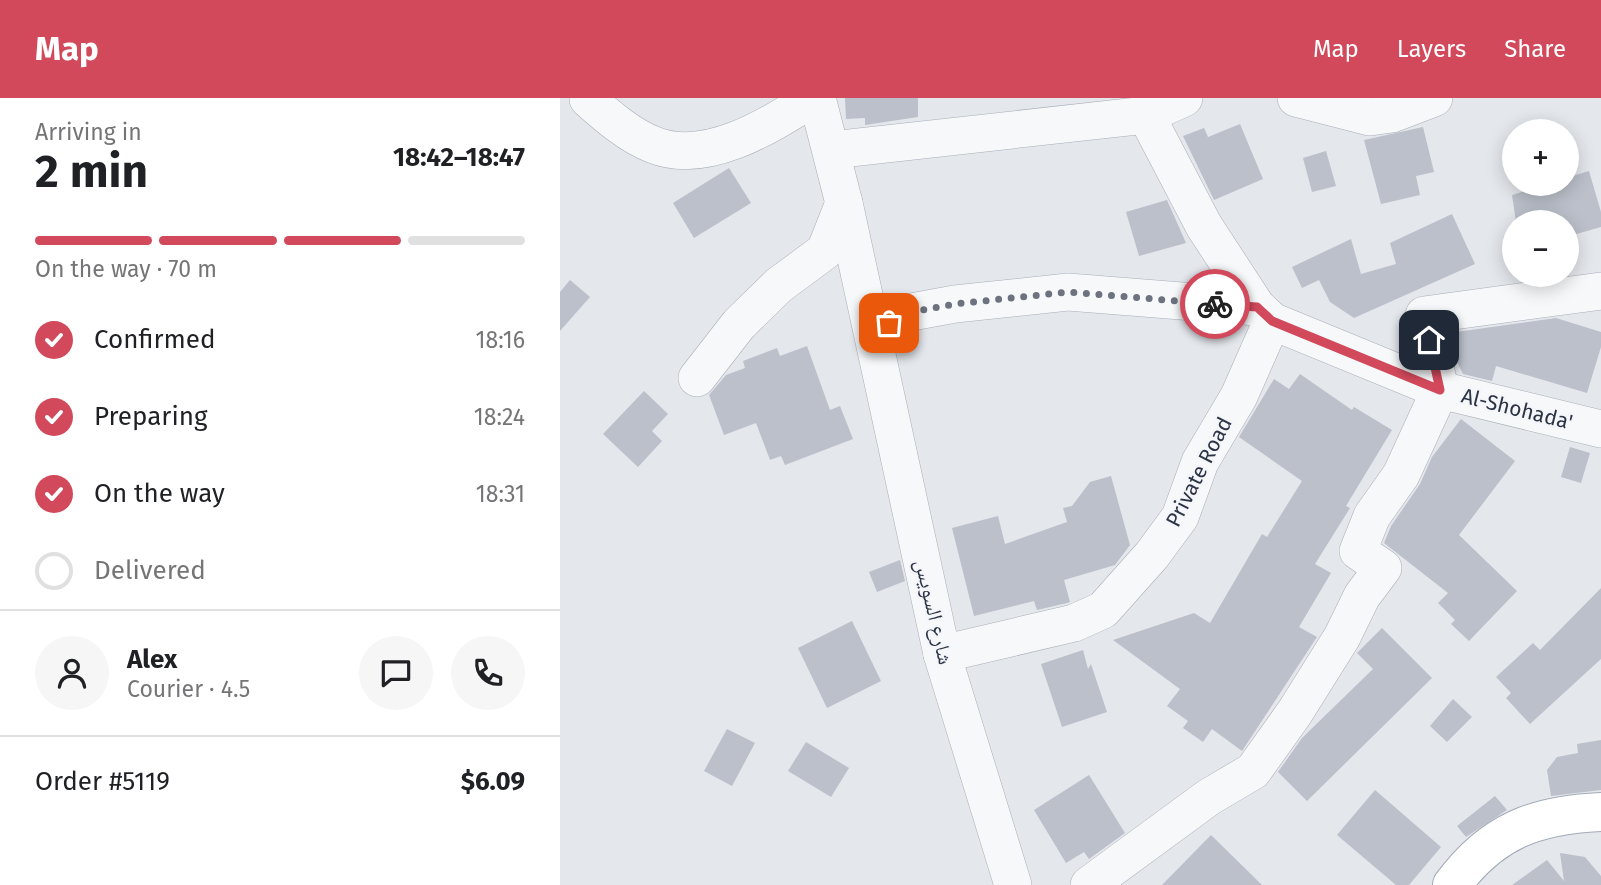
<!DOCTYPE html>
<html lang="en">
<head>
<meta charset="utf-8">
<style>
  body { margin:0; font-family:"Fira Sans","Noto Naskh Arabic",sans-serif; background:#f6f6f6; color:#202124; height:100vh; display:flex; flex-direction:column; font-size:26px; white-space:nowrap }
  * { box-sizing:border-box; margin:0 }
  p { font-size:23px; color:#757577 }
  .icon { flex:none; width:38px; height:38px; fill:none; stroke:currentColor; stroke-width:2; stroke-linecap:round; stroke-linejoin:round }
  .map { position:relative; flex:1; overflow:hidden }
  .details { display:flex; flex-direction:column; background:#fff; width:560px }
  .details>* { flex:none }
  .buttons { position:absolute; left:942px; top:21px; display:grid; gap:14px }
  .buttons a { display:grid; place-items:center; width:77px; height:77px; border-radius:50%; background:#fff; box-shadow:0 4px 18px #0003; font-size:35px }
  .pin { position:absolute; display:grid; place-items:center; width:60px; height:60px; color:#fff; margin:-30px; border-radius:14px; box-shadow:0 4px 10px #0006 }
  .courier { position:absolute; display:grid; place-items:center; width:70px; height:70px; margin:-35px; border:5px solid #d1495b; border-radius:50%; background:#fff; color:#222; box-shadow:0 2px 9px #0007 }
  .headline em { font-style:normal; font-weight:700 }
  .headline div { display:flex; flex-direction:column-reverse }
  .headline { display:flex; align-items:center; justify-content:space-between; height:119px; padding:0 35px }
  h1 { font-size:46px; font-weight:700; line-height:52px }
  .bar { display:grid; grid-template-columns:repeat(4,1fr); gap:10px 7px; align-content:center; height:84px; padding:0 35px }
  .bar i { height:9px; border-radius:5px; background:#e0e0e0 }
  .bar .selected { background:#d1495b }
  .bar p { grid-column:span 4 }
  .line { display:flex; align-items:center; gap:18px; padding:0 35px; border-top:2px solid #e0e0e0 }
  .line div { flex:1 }
  .round { display:grid; place-items:center; flex:none; width:74px; height:74px; border-radius:37px; background:#f6f6f6 }
  ol { padding:0 35px; list-style:none }
  li { display:flex; align-items:center; gap:21px; height:77px }
  li p { margin-inline-start:auto }
  li .icon { padding:7px; border-radius:50%; background:#d1495b; color:#fff; stroke-width:4 }
  li:last-child { color:#757577 }
  li i { width:38px; height:38px; border:4px solid #e0e0e0; border-radius:50% }
  header { display:flex; align-items:center; gap:42px; box-sizing:border-box; height:98px; padding:0 35px; background:#d1495b; color:#fff }
  header strong { font-size:33px }
  nav { display:flex; gap:38px; margin-inline-start:auto; font-size:24px }
  main { display:flex; flex:1; min-height:0 }
  .map>svg:first-child { display:block }
  .building { fill:#bbc0ca }
  .lines { fill:none; stroke-linecap:round; stroke-linejoin:round }
  .minor-casing { stroke:#a9aeb7; stroke-width:38 }
  .major-casing { stroke:#a3abb8; stroke-width:40 }
  .minor { stroke:#f7f8fa; stroke-width:37 }
  .major { stroke:#fff; stroke-width:38 }
  .done { stroke:#6c737f; stroke-width:7; stroke-dasharray:0 12.6 }
  .route { stroke:#d1495b; stroke-width:9 }
  .labels { text-anchor:middle; stroke-width:5; stroke-linejoin:round; paint-order:stroke }
  .street-label { font-size:21px; fill:#2b3445; stroke:#f4f6f9 }
</style>
</head>
<body>
<header>
<strong>Map</strong>
<nav><a>Map</a><a>Layers</a><a>Share</a></nav>
</header>
<main>
<section class="details">
<div class="headline"><div><h1>2 min</h1><p>Arriving in</p></div><em>18:42–18:47</em></div>
<div class="bar"><i class="selected"></i><i class="selected"></i><i class="selected"></i><i></i><p>On the way · 70 m</p></div>
<ol>
<li><svg class="icon" aria-label="check" viewBox="0 0 24 24"><path d="M5 12l5 5 9-10"/></svg>Confirmed<p>18:16</p></li>
<li><svg class="icon" aria-label="check" viewBox="0 0 24 24"><path d="M5 12l5 5 9-10"/></svg>Preparing<p>18:24</p></li>
<li><svg class="icon" aria-label="check" viewBox="0 0 24 24"><path d="M5 12l5 5 9-10"/></svg>On the way<p>18:31</p></li>
<li><i></i>Delivered</li>
</ol>
<div class="line" style="height:126px"><a class="round"><svg class="icon" aria-label="person" viewBox="0 0 24 24"><circle cx="12" cy="8" r="4"/><path d="M4 21q1-7 8-7t8 7"/></svg></a><div><b>Alex</b><p>Courier · 4.5</p></div><a class="round"><svg class="icon" aria-label="chat" viewBox="0 0 24 24"><path d="M4 5h16v11H9l-5 4z"/></svg></a><a class="round"><svg class="icon" aria-label="phone" viewBox="0 0 24 24"><path d="M5 4h4l2 5-3 2q2 4 5 5l2-3 5 2v4C11 20 4 13 5 4z"/></svg></a></div>
<div class="line" style="height:91px"><div>Order #5119</div><b>$6.09</b></div>
</section>
<div class="map">
<svg width="1041" height="787" viewBox="0 0 1041 787">
  <rect width="100%" height="100%" fill="#e4e7ec"/>
  <g class="building">
    <polygon points="285,0 358,0 358,19 305,27 305,20 286,21"/>
    <polygon points="680,26 703,81 654,102 623,38 644,30 648,39"/>
    <polygon points="863,29 874,74 856,78 860,97 821,106 804,42"/>
    <polygon points="766,53 776,88 752,94 743,60"/>
    <polygon points="169,70 191,105 134,140 113,105"/>
    <polygon points="1029,73 1041,114 1041,129 1006,139 1006,124 956,124 952,97 988,86 1006,86 1006,80"/>
    <polygon points="607,102 626,145 579,158 566,114"/>
    <polygon points="892,116 915,166 794,220 770,204 759,182 742,190 732,169 791,141 801,176 836,166 830,145"/>
    <polygon points="10,182 30,199 0,233 0,194"/>
    <polygon points="996,220 1041,234 1041,249 1027,295 936,268 932,283 903,276 895,260 889,235"/>
    <polygon points="247,248 270,312 280,308 293,341 225,367 221,358 210,362 196,325 164,337 149,297 166,277 185,270 183,263 217,250 220,258"/>
    <polygon points="740,276 792,312 794,309 832,332 786,408 790,410 755,466 771,475 739,529 757,539 682,653 652,631 643,644 623,630 628,623 607,608 620,591 553,542 634,515 650,525 702,436 707,439 742,383 679,339 714,281 729,291"/>
    <polygon points="84,293 108,316 92,333 102,343 78,369 43,336"/>
    <polygon points="901,321 955,363 899,437 957,493 909,543 891,526 895,522 878,505 888,495 824,445 831,428 860,386 872,359"/>
    <polygon points="1010,349 1030,355 1021,385 1001,379"/>
    <polygon points="551,378 570,447 555,467 504,482 510,504 507,505 477,512 474,503 414,518 392,430 438,418 445,446 507,424 503,410 512,408 530,384"/>
    <polygon points="340,462 345,483 317,494 309,474"/>
    <polygon points="1041,490 1041,561 970,626 946,600 951,595 936,579 973,545 980,552"/>
    <polygon points="292,523 321,583 267,610 238,550"/>
    <polygon points="822,530 872,580 747,703 718,674 742,640 813,571 797,555"/>
    <polygon points="523,552 528,571 531,566 547,614 502,629 481,566"/>
    <polygon points="893,601 912,619 887,644 870,628"/>
    <polygon points="167,631 195,645 172,688 144,673"/>
    <polygon points="1041,642 1041,692 991,698 987,672 997,659 1018,655 1017,646"/>
    <polygon points="246,644 289,670 271,699 228,673"/>
    <polygon points="529,677 565,735 529,761 524,754 506,765 474,712"/>
    <polygon points="815,692 881,749 849,787 836,787 777,737"/>
    <polygon points="935,698 947,712 906,739 897,728"/>
    <polygon points="651,737 702,787 602,787"/>
    <polygon points="1000,755 1025,759 1041,778 1041,787 952,787 987,762 1004,783"/>
  </g>
  <g class="lines">
    <defs>
      <g id="minor">
        <polyline points="257,0 284,105 382,556 453,787"/>
        <polyline points="736,0 810,19 832,16 874,0"/>
        <path d="M28 1C47 18 70 38 94 47 147 68 210 27 253 0"/>
        <polyline points="586,17 644,128 697,209"/>
        <polyline points="272,52 586,17 624,0"/>
        <polyline points="313,236 346,215 395,206 508,194 697,209 712,223 880,292 1041,331"/>
        <polyline points="137,280 179,226 219,187 265,153 284,105"/>
        <polyline points="382,556 514,525 543,512 592,457 620,419 640,364 679,298 712,223"/>
        <polyline points="529,787 649,699 693,673 735,614 782,539 802,498 823,470 798,453 812,418 841,377 880,292 864,217 1041,193"/>
      </g>
      <path id="major" d="M892 787C932 733 975 717 1041 714"/>
    </defs>
    <use href="#minor" class="minor-casing"/>
    <use href="#major" class="major-casing"/>
    <use href="#minor" class="minor"/>
    <use href="#major" class="major"/>
  </g>
  <g class="lines">
    <polyline class="done" points="329,225 346,215 395,206 508,194 655,206"/>
    <polyline class="route" points="655,206 697,209 712,223 880,292 869,242"/>
  </g>
  <g class="labels">
    <g class="street-label">
      <text transform="translate(957 311) rotate(14)" y="7">Al-Shohada'</text>
      <text transform="translate(639 374) rotate(-63)" y="7">Private Road</text>
      <text transform="translate(374 514) rotate(77)" y="7">شارع السويس</text>
    </g>
  </g>
</svg>
<div class="buttons">
<a>+</a>
<a>−</a>
</div>
<div class="pin" style="left:329px;top:225px;background:#ea580c"><svg class="icon" aria-label="bag" viewBox="0 0 24 24"><path d="M5 8h14l-1 12H6zM9 8a3 3 0 0 1 6 0"/></svg></div>
<div class="pin" style="left:869px;top:242px;background:#1f2937"><svg class="icon" aria-label="home" viewBox="0 0 24 24"><path d="M3 11l9-7 9 7M6 9v11h12V9"/></svg></div>
<div class="courier" style="left:655px;top:206px"><svg class="icon" aria-label="bike" viewBox="0 0 24 24"><circle cx="6" cy="16" r="4"/><circle cx="18" cy="16" r="4"/><path d="M6 16l4-8h5l3 8M10 8l3 8H6M13 5h3"/></svg></div>
</div>
</main>
</body>
</html>
